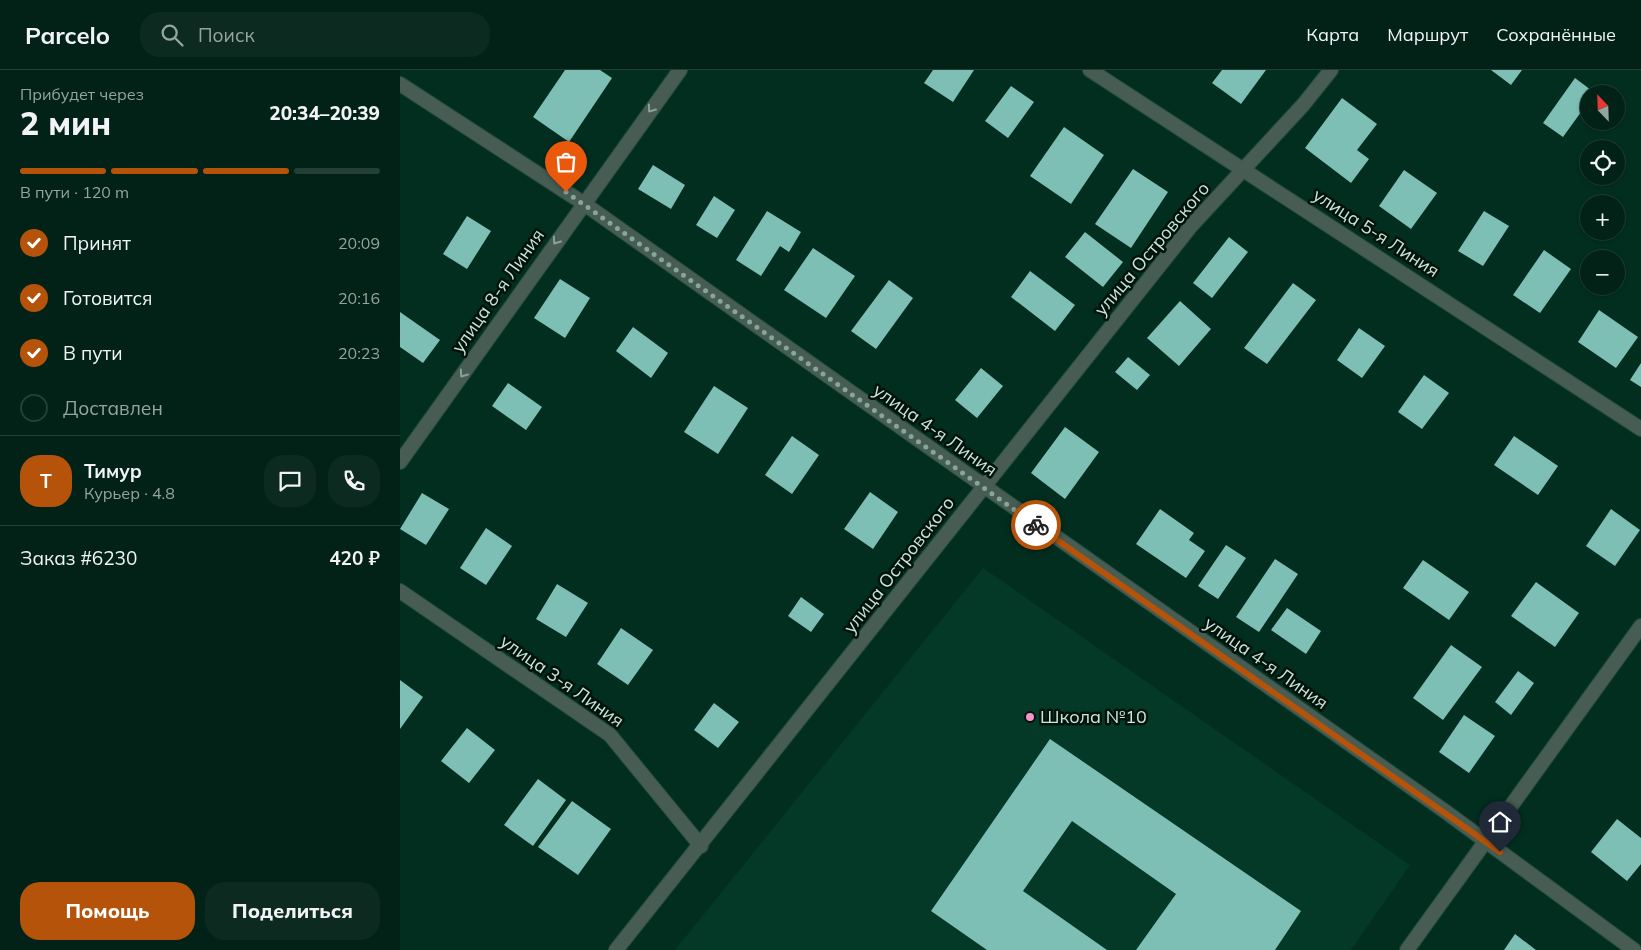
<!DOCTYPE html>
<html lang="ru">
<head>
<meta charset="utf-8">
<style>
  body { margin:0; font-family:Mulish,sans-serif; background:#0c2a20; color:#f1f3f6; height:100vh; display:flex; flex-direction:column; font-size:19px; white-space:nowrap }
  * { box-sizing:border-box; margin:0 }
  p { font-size:16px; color:#96a4a1 }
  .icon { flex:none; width:28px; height:28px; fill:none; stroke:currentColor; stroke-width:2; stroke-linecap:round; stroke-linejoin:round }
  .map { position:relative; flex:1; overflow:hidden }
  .panel { display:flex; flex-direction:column; background:#022217; width:400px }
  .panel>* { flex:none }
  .needle { width:32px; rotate:337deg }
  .fabs { position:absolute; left:1180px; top:15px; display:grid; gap:10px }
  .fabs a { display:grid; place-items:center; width:45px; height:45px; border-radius:50%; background:#022217; box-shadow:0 1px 4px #0004,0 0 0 1px #233f36; font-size:25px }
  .pin { position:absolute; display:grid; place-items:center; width:42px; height:42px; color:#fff; margin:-51px -21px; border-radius:50% 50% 50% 0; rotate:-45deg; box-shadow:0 0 5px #0007 }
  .pin .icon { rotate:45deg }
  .courier { position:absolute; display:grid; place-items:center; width:50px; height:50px; margin:-25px; border:4px solid #b45309; border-radius:50%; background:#fff; color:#222; box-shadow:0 1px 6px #0007 }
  .head em { font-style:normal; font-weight:800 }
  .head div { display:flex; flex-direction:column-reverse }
  .head { display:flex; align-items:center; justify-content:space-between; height:85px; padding:0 20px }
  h1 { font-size:32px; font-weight:800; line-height:38px }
  .bar { display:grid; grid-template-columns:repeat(4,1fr); gap:8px 5px; align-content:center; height:60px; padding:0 20px }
  .bar i { height:6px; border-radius:4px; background:#233f36 }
  .bar .on { background:#b45309 }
  .bar p { grid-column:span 4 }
  .line { display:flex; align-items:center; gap:12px; padding:0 20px; border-top:1px solid #233f36 }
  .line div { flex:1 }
  .round { display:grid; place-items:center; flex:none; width:52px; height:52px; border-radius:20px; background:#0c2a20 }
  ol { padding:0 20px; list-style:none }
  li { display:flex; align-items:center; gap:15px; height:55px }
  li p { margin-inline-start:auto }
  li .icon { padding:5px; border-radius:50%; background:#b45309; color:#fff; stroke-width:4 }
  li:last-child { color:#96a4a1 }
  li i { width:28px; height:28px; border:2px solid #233f36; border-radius:50% }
  .primary-button { display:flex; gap:10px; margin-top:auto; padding:10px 20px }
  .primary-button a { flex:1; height:58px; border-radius:20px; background:#b45309; color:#fff; font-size:20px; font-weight:800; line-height:58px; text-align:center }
  .primary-button a+a { background:#0c2a20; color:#f1f3f6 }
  header { display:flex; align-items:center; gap:30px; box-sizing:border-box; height:70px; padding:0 25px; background:#022217; border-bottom:1px solid #233f36 }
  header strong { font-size:24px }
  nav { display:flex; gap:28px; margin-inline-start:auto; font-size:18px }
  .search { width:350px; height:45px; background:#0c2a20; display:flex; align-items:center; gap:12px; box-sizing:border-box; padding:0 18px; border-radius:20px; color:#96a4a1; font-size:19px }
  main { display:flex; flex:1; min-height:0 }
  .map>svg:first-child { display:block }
  .built { fill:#043928 }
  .building { fill:#7dbeb5 }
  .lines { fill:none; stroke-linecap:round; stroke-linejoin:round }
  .minor-casing { stroke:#224b3d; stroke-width:16 }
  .minor { stroke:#475c52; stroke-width:14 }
  .oneway { stroke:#89a196 }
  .done { stroke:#85a698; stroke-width:5; stroke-dasharray:0 9 }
  .route { stroke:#b45309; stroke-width:6 }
  .poi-dot { fill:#f890cc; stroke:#01130b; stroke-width:2 }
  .labels { text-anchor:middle; stroke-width:5; stroke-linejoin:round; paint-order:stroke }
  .street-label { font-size:18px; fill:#cbe6d9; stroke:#01130b }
  .poi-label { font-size:18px; fill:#cbe6d9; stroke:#01130b; text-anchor:start }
</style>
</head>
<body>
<header>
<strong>Parcelo</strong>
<div class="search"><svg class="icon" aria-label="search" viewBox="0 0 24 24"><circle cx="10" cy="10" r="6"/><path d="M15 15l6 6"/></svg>Поиск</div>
<nav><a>Карта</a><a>Маршрут</a><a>Сохранённые</a></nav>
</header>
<main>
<section class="panel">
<div class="head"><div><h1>2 мин</h1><p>Прибудет через</p></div><em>20:34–20:39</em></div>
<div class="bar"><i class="on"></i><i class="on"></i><i class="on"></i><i></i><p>В пути · 120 m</p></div>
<ol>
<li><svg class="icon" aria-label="check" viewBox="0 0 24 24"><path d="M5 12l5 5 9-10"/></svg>Принят<p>20:09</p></li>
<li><svg class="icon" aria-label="check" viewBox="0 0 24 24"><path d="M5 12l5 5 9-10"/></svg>Готовится<p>20:16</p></li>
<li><svg class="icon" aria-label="check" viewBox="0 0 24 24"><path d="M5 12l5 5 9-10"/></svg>В пути<p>20:23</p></li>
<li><i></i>Доставлен</li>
</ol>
<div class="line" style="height:90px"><b class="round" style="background:#b45309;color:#fff">Т</b><div><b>Тимур</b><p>Курьер · 4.8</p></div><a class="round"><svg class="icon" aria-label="chat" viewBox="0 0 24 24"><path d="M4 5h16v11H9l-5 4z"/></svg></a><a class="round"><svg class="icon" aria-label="phone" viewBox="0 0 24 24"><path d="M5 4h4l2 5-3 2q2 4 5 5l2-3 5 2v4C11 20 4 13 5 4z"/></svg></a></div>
<div class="line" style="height:65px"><div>Заказ #6230</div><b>420 ₽</b></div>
<div class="primary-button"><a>Помощь</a><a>Поделиться</a></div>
</section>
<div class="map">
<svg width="1241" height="880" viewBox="0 0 1241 880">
  <rect width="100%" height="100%" fill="#022e1f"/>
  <polygon class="built" points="583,498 1010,795 951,880 275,880"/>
  <g class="building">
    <polygon points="165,0 200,0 212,8 169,72 133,47"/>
    <polygon points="533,0 574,0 553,32 524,13"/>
    <polygon points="822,0 866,0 841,34 812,13"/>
    <polygon points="1091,0 1122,0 1111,15"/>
    <polygon points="1175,8 1195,23 1189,24 1189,31 1163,67 1143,53"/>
    <polygon points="611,16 634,32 608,68 585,51"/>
    <polygon points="942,28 977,54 957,80 969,89 951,113 905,78"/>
    <polygon points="664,57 704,85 671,134 630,106"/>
    <polygon points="253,95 285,115 271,139 238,119"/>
    <polygon points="733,99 768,122 731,178 695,154"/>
    <polygon points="1004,100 1037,123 1011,159 979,136"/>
    <polygon points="314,126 335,140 317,168 296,155"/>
    <polygon points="367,141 401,162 389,182 380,176 361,206 336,190"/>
    <polygon points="1084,141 1109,156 1083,196 1058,181"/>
    <polygon points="67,146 91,161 67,199 43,184"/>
    <polygon points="685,162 723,192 703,217 665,187"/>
    <polygon points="829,167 848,182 812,228 793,213"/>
    <polygon points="413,178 455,206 426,248 384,220"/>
    <polygon points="1144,180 1171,199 1140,243 1113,225"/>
    <polygon points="630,201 675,235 655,261 611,227"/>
    <polygon points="160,209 190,228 165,268 134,248"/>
    <polygon points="489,210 513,228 476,279 451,261"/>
    <polygon points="893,213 916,230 867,294 844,278"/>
    <polygon points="780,231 811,259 779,296 747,268"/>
    <polygon points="1199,240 1238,267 1216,298 1178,272"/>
    <polygon points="0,242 40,270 23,293 0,277"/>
    <polygon points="233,257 268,283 251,308 216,281"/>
    <polygon points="959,258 985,276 962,308 937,290"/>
    <polygon points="728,287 750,305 737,320 715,302"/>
    <polygon points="1241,293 1241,317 1230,310"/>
    <polygon points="581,298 603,316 577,348 555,330"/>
    <polygon points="1024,305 1049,323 1022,359 998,342"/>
    <polygon points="108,313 142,337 126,360 92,336"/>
    <polygon points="314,316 348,338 318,384 284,362"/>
    <polygon points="665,357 699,382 665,429 631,403"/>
    <polygon points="392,366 419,385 392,424 365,405"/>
    <polygon points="1114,366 1158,396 1138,425 1094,395"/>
    <polygon points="470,422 498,442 473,479 444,459"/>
    <polygon points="22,423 49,439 26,475 0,459"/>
    <polygon points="760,439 794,463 789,470 805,481 786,508 736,474"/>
    <polygon points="1211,439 1240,460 1215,496 1186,476"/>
    <polygon points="86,458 112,476 86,515 60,498"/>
    <polygon points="826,475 846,488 818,529 798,516"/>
    <polygon points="875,489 898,504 859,562 836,547"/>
    <polygon points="1023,490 1069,522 1049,550 1003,518"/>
    <polygon points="1136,512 1179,543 1155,577 1111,546"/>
    <polygon points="157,514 188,533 166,567 136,549"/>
    <polygon points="401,527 424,544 411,562 388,546"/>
    <polygon points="887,538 921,561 906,584 871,560"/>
    <polygon points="221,558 253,580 228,615 197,594"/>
    <polygon points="1051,575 1082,597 1043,650 1013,628"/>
    <polygon points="1118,601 1134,613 1111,645 1095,632"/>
    <polygon points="0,610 23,627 0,659"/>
    <polygon points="314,633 339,652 318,678 294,660"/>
    <polygon points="1064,645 1095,666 1069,703 1039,682"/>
    <polygon points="67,658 95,680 69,713 41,691"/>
    <polygon points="650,669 901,841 875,880 736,880 776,824 672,751 623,821 707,880 587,880 531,841"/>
    <polygon points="138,709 166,730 133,776 104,755"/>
    <polygon points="172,731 211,759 178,805 138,777"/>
    <polygon points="1217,749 1241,768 1241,794 1227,811 1191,782"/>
    <polygon points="1115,864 1136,880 1104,880"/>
  </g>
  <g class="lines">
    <defs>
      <g id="minor">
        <polyline points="690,0 1241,359"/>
        <polyline points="0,14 183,133 1046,742 1234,880"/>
        <polyline points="0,392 280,0"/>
        <polyline points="0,521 210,665 301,776"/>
        <polyline points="216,880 791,156 903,35 931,0"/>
        <polyline points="1007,880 1241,556"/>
      </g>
    </defs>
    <use href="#minor" class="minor-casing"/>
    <use href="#minor" class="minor"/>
  </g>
  <defs><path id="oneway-chevron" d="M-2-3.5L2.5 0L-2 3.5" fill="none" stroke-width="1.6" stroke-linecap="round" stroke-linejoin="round" transform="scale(1.25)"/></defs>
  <g class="oneway">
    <use href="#oneway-chevron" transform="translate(251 39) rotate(126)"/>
    <use href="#oneway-chevron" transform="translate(156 171) rotate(125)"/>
    <use href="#oneway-chevron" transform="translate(63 304) rotate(125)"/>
  </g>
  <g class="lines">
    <polyline class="done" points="166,122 636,455"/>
    <polyline class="route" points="636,455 1100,782"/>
  </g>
  <circle class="poi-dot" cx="630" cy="647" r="5"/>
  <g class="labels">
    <g class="street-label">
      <text transform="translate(976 163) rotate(33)" y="6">улица 5-я Линия</text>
      <text transform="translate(752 179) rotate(-50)" y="6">улица Островского</text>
      <text transform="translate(98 221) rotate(-55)" y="6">улица 8-я Линия</text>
      <text transform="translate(535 360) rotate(35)" y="6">улица 4-я Линия</text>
      <text transform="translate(499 495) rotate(-52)" y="6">улица Островского</text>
      <text transform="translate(866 593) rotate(35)" y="6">улица 4-я Линия</text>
      <text transform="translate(162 611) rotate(35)" y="6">улица 3-я Линия</text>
    </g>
    <g class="poi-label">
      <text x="640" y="653">Школа №10</text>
    </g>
  </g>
</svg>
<div class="fabs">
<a><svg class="needle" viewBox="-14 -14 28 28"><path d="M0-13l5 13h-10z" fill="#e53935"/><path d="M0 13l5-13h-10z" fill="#96a4a1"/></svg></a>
<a><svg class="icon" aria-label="locate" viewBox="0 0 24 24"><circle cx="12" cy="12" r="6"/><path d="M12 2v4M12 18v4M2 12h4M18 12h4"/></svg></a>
<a>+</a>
<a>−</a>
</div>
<div class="pin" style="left:166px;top:122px;background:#ea580c"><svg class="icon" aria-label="bag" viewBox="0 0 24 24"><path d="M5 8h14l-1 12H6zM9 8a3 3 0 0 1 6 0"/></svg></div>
<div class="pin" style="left:1100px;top:782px;background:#1f2937"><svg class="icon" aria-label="home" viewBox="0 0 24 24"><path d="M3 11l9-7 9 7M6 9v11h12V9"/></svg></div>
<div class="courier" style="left:636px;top:455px"><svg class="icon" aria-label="bike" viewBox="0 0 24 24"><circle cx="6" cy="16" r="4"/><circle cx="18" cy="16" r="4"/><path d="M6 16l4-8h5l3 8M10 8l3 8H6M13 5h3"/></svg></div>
</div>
</main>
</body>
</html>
